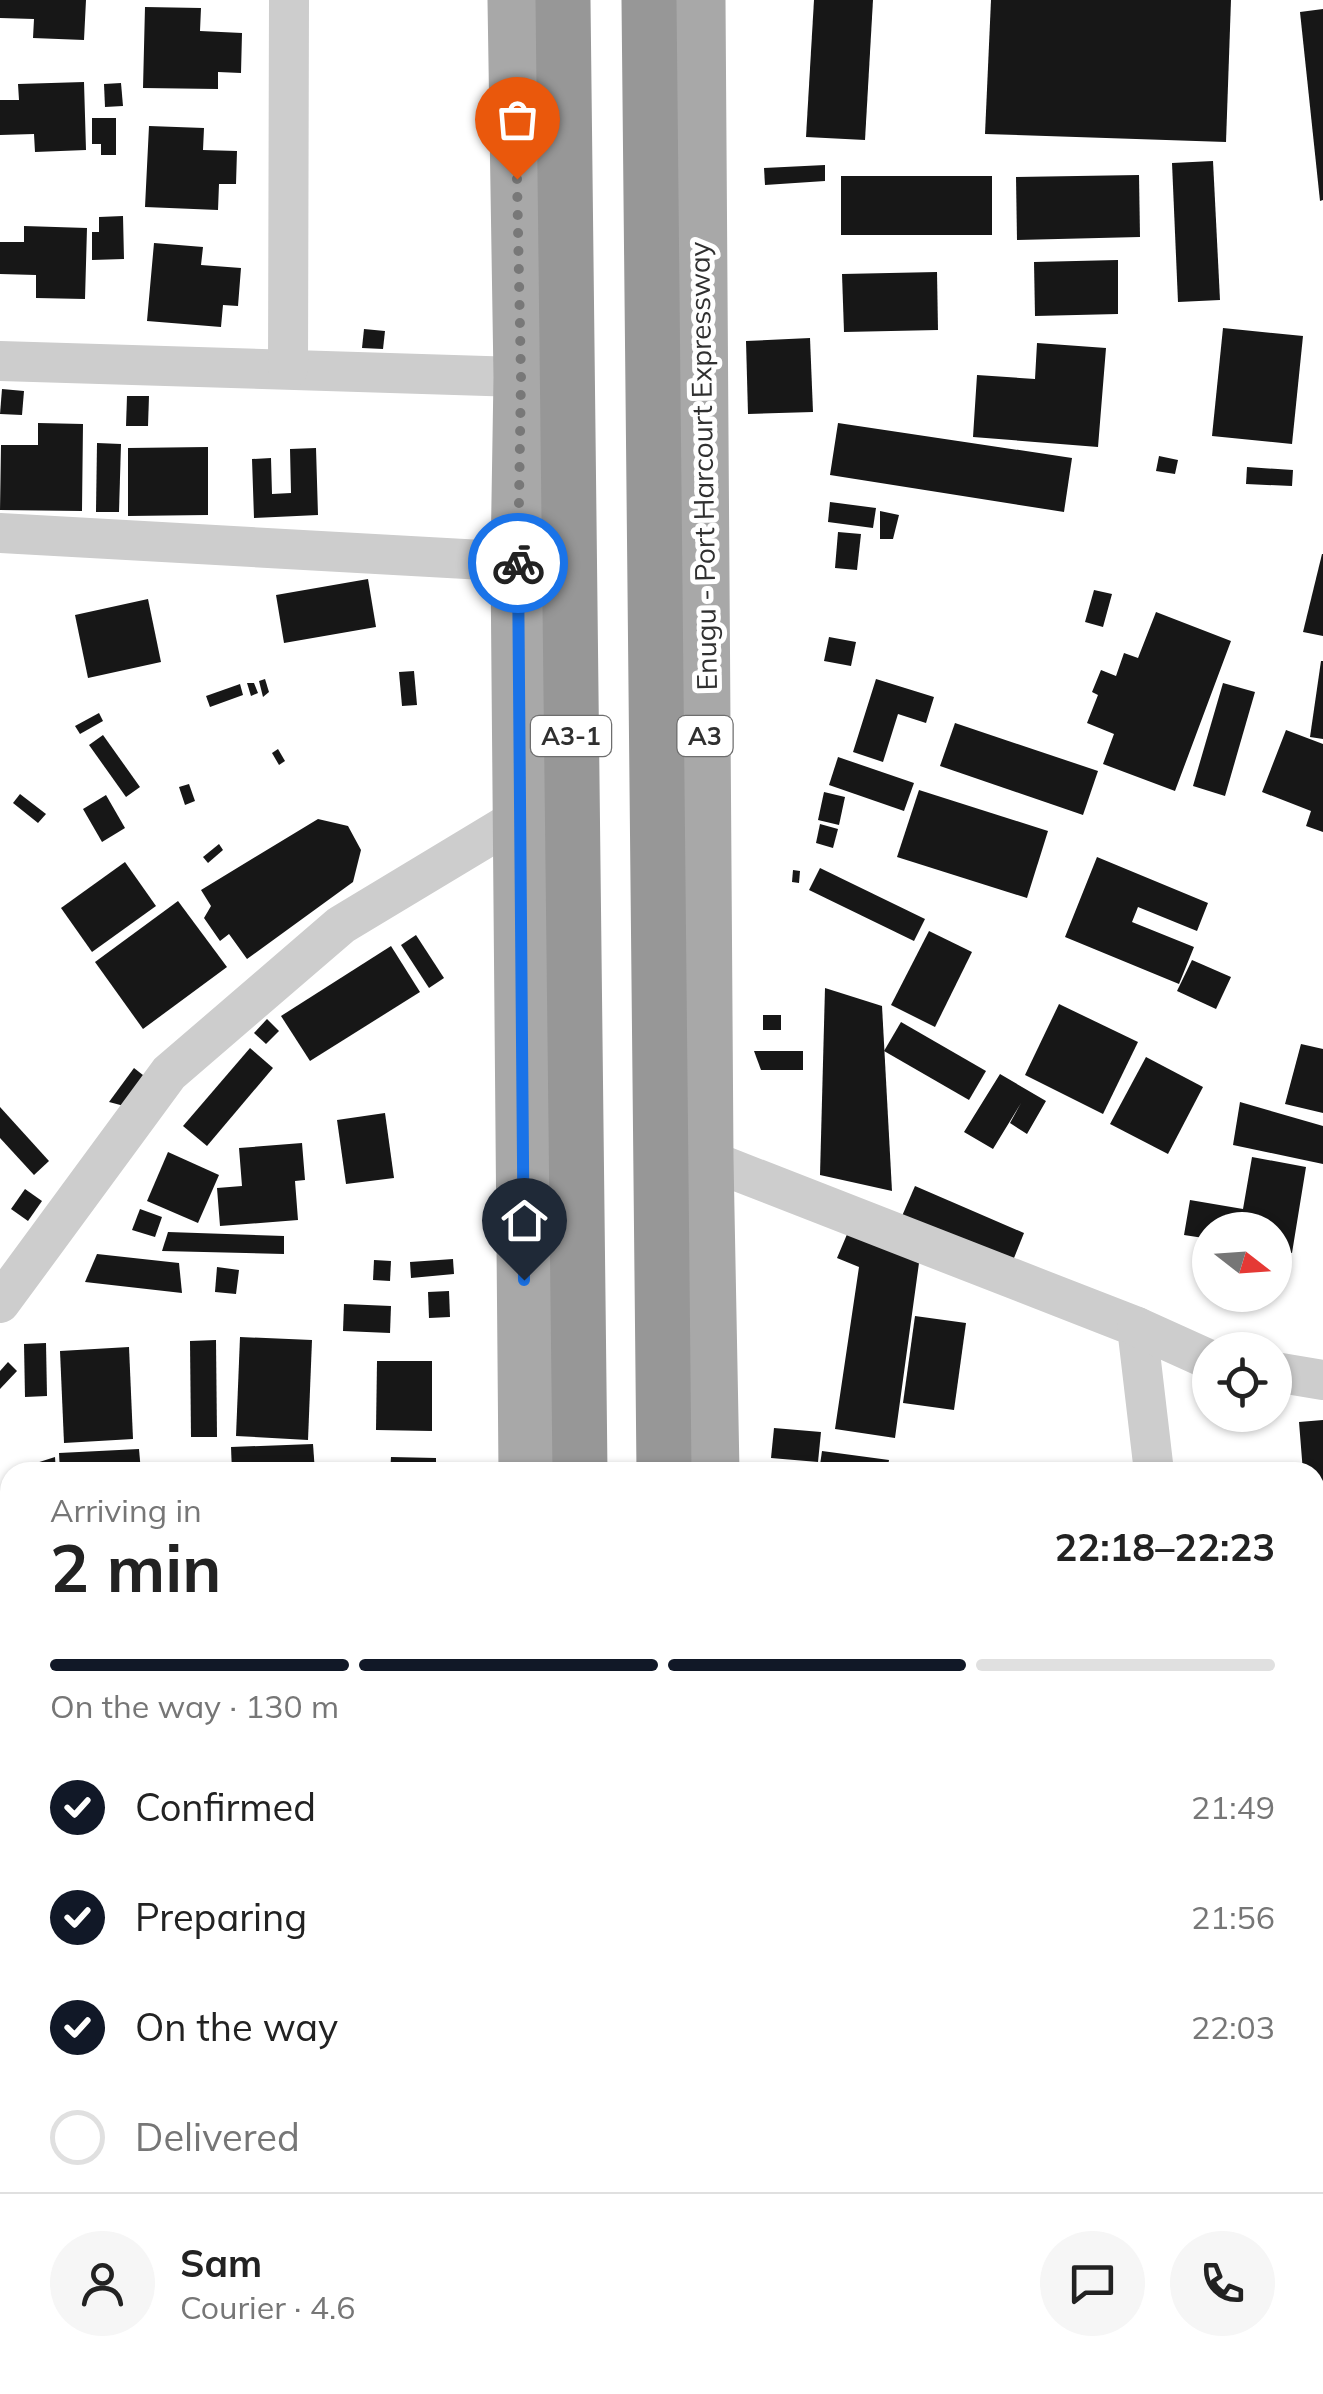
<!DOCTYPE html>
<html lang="en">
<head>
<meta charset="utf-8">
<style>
  body { margin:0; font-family:Mulish,sans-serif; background:#f6f6f6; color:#222; height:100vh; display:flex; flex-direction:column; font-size:38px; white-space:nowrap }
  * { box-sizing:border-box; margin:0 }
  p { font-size:32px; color:#767676 }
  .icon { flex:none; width:55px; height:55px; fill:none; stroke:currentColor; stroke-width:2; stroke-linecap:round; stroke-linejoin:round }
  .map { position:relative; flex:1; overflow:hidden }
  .sheet { position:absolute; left:0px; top:1462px; width:1325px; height:932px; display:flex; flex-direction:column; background:#fff; border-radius:30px 30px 0 0; box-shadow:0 2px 8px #0004 }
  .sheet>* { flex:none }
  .needle { width:65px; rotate:107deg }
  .buttons { position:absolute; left:1192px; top:1212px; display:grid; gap:20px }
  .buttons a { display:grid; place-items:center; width:100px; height:100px; border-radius:50%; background:#fff; box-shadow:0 2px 8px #0004; font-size:50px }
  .pin { position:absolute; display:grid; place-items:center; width:85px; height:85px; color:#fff; margin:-102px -42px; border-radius:50% 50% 50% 0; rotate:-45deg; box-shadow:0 0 10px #0007 }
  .pin .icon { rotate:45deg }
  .courier { position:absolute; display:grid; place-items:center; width:100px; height:100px; margin:-50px; border:8px solid #1a73e8; border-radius:50%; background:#fff; color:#222; box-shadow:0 2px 12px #0007 }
  .overview em { font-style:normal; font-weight:700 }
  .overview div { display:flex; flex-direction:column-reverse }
  .overview { display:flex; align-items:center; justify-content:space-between; height:170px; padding:0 50px }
  h1 { font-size:65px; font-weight:700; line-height:75px }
  .bar { display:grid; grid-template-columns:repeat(4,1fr); gap:15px 10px; align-content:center; height:120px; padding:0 50px }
  .bar i { height:12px; border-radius:8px; background:#e0e0e0 }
  .bar .current { background:#111827 }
  .bar p { grid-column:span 4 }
  .line { display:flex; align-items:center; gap:25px; padding:0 50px; border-top:2px solid #e0e0e0 }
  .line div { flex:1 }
  .round { display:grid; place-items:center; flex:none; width:105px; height:105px; border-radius:52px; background:#f6f6f6 }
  ol { padding:0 50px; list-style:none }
  li { display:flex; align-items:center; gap:30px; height:110px }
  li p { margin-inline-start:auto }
  li .icon { padding:10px; border-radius:50%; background:#111827; color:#fff; stroke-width:4 }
  li:last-child { color:#767676 }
  li i { width:55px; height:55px; border:5px solid #e0e0e0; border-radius:50% }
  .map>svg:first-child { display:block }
  .building { fill:#171717 }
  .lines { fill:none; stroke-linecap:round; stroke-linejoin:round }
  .lane { stroke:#cdcdcd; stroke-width:20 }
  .street { stroke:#cdcdcd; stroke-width:40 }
  .primary { stroke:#a8a8a8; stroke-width:55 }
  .highway { stroke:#979797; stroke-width:55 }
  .done { stroke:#787878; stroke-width:10; stroke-dasharray:0 18 }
  .route { stroke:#1a73e8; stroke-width:12 }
  .labels { text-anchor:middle; stroke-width:10; stroke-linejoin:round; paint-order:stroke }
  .shield { fill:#fff; stroke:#6e6e6e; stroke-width:2.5 }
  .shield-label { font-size:25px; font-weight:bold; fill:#303030 }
  .street-label { font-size:28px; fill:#303030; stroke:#fff }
</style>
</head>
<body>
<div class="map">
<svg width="1323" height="2394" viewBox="0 0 1323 2394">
  <rect width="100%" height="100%" fill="#fff"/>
  <g class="building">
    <polygon points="0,0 86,0 84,40 33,38 34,19 0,18"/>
    <polygon points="814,0 873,0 865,140 806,137"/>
    <polygon points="991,0 1231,0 1226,142 985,134"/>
    <polygon points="145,7 201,8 200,31 242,33 241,73 218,72 218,89 143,88"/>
    <polygon points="1323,9 1323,200 1320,201 1300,12"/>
    <polygon points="84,82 86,150 35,152 34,134 0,135 0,100 19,100 18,84"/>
    <polygon points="121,83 123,106 105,107 104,84"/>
    <polygon points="92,118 116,118 116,155 101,155 101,144 92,144"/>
    <polygon points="149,126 204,128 203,150 237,151 236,184 219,184 218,210 145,207"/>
    <polygon points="1213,161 1220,300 1178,302 1172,163"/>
    <polygon points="825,165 825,181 765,185 764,168"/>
    <polygon points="1139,175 1140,237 1017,240 1016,177"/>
    <rect x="841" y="176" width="151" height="59"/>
    <polygon points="123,216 124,259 92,260 92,232 99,232 99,217"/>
    <polygon points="24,226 87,228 85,299 36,298 36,275 0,274 0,242 24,242"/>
    <polygon points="154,243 203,247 201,265 241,268 238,306 223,305 221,327 147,321"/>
    <polygon points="1118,260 1118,314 1035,316 1034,262"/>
    <polygon points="937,272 938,330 844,332 842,274"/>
    <polygon points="1223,328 1303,336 1292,444 1212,436"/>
    <polygon points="364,329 385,331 383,349 362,348"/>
    <polygon points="810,338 813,412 748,414 746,341"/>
    <polygon points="1037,343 1106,348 1098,447 973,437 977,375 1035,379"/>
    <polygon points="2,389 24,391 22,415 0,414"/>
    <polygon points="127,396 149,396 148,426 126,426"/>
    <polygon points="38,423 83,424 82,511 0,510 1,445 38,445"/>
    <polygon points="838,423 1072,458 1064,512 830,475"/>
    <polygon points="97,443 121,444 119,512 96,512"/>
    <polygon points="208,447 208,515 128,516 128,448"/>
    <polygon points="316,448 318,515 254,518 252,459 271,458 272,494 291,493 290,449"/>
    <polygon points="1159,456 1178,460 1175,474 1156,471"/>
    <polygon points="1247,467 1293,470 1292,486 1246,484"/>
    <polygon points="830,502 876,508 873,528 828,522"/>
    <polygon points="880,511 899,515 893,539 880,539"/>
    <polygon points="838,532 861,534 857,570 835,568"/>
    <polygon points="1322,554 1323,554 1323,636 1303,632"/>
    <polygon points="368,579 376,627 284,643 276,595"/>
    <polygon points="1094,590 1112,594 1103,627 1085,622"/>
    <polygon points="148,599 161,662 88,678 75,615"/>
    <polygon points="1156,612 1231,641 1175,791 1103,764 1114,734 1087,723 1098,695 1092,692 1101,670 1116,676 1124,653 1138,658"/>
    <polygon points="829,637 856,642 851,666 824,661"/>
    <polygon points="1321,661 1323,661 1323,739 1310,737"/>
    <polygon points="414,671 417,705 402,706 399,672"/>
    <polygon points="265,679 269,692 263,697 259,681"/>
    <polygon points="876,679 934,697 926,723 898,714 883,762 853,752"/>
    <polygon points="247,683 254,683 258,693 251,696"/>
    <polygon points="1223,683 1255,692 1225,796 1193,786"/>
    <polygon points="240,684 243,695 210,707 206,696"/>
    <polygon points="99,713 103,721 80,734 75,726"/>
    <polygon points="955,723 1098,771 1083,815 940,766"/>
    <polygon points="1286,730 1323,744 1323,832 1306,826 1311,811 1262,792"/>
    <polygon points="103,735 140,787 126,797 89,745"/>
    <polygon points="278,749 285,761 279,765 272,753"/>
    <polygon points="838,757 914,783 904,811 829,785"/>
    <polygon points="189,784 195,801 185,805 179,787"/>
    <polygon points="919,790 1048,831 1027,898 897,857"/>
    <polygon points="824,792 845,797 839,825 818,820"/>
    <polygon points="20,794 46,814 38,823 13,803"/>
    <polygon points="106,795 125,828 102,842 83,809"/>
    <polygon points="318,819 348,826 361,850 353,882 247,959 229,934 220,941 204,918 211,906 201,890"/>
    <polygon points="820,824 838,829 833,848 816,843"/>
    <polygon points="219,844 223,850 208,863 203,857"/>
    <polygon points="1097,857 1208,903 1197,931 1138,907 1132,922 1194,947 1179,984 1065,937"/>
    <polygon points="125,862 156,906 92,952 61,908"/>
    <polygon points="820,868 925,919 914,941 809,890"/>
    <polygon points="793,870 800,871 799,883 792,882"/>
    <polygon points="178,901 227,967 143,1029 95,962"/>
    <polygon points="929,931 972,952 935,1027 891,1005"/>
    <polygon points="416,935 444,978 429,988 401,945"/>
    <polygon points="391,946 420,992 310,1061 281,1016"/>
    <polygon points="1192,960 1231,977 1216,1009 1177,991"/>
    <polygon points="825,988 882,1006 892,1191 820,1175"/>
    <polygon points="1059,1004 1138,1042 1103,1114 1025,1075"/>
    <rect x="763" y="1015" width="18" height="15"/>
    <polygon points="267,1019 279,1031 266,1044 254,1033"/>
    <polygon points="901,1022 986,1071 969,1100 884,1051"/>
    <polygon points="1301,1044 1323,1049 1323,1113 1285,1104"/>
    <polygon points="250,1048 273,1068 207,1146 183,1126"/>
    <polygon points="754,1051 803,1051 803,1070 761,1070"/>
    <polygon points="1146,1057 1203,1087 1168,1154 1110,1124"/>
    <polygon points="134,1068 148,1079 128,1107 109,1102"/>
    <polygon points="1000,1074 1046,1101 1027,1134 1010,1123 1021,1103 993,1149 964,1132"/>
    <polygon points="1240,1102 1323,1126 1323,1164 1233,1145"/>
    <polygon points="0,1107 49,1161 34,1175 0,1138"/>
    <polygon points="385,1113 394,1178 346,1184 337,1120"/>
    <polygon points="302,1143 305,1180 295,1181 298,1220 220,1226 217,1188 242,1186 239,1148"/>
    <polygon points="168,1152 219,1175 198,1223 147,1201"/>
    <polygon points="1252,1157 1306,1167 1292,1253 1275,1250 1275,1230 1210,1230 1210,1239 1184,1235 1190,1200 1243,1209"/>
    <polygon points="915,1186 1024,1233 1012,1263 902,1216"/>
    <polygon points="25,1189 42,1201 28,1221 11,1209"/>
    <polygon points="140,1209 162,1217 155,1237 132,1230"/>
    <polygon points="168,1232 284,1236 284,1254 162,1251"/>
    <polygon points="848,1232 919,1263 895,1438 835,1429 859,1267 837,1258"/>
    <polygon points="97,1254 179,1263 182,1293 85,1282"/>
    <polygon points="453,1259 454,1274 411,1278 410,1262"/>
    <polygon points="374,1260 391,1261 390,1281 373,1280"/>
    <polygon points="217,1267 239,1270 236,1294 215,1292"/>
    <polygon points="449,1291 450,1317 429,1318 428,1292"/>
    <polygon points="344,1304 391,1306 390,1333 343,1331"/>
    <polygon points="915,1316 966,1323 954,1410 903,1403"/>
    <polygon points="240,1337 312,1340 308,1440 236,1436"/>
    <polygon points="216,1340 217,1437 191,1437 190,1341"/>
    <polygon points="46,1343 47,1396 25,1397 24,1344"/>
    <polygon points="129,1347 133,1439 64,1443 60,1351"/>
    <polygon points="377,1361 432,1361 432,1431 376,1430"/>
    <polygon points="8,1362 17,1371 0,1389 0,1371"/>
    <polygon points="1323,1420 1323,1560 1315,1560 1315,1472 1303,1472 1299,1422"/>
    <polygon points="774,1428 821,1432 818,1462 771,1458"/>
    <polygon points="313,1444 315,1472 232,1472 231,1447"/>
    <polygon points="139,1449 141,1472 60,1472 59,1453"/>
    <polygon points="822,1451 889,1460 887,1472 819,1472"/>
    <polygon points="55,1457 56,1472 31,1472 30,1465"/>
    <polygon points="391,1457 436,1458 436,1472 390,1472"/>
    <polygon points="1323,1588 1323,1618 1315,1599 1315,1591"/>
    <polygon points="1323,1716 1323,1792 1315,1797 1315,1721"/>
    <polygon points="1323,1820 1323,1885 1315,1872 1315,1825"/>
    <polygon points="1323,2238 1323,2339 1315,2329 1315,2245"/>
    <polygon points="1315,2352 1323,2360 1323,2394 1312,2385 1315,2385"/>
  </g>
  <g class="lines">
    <polyline class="lane" points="882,2385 882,2394"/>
    <g class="street">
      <polyline points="0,361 521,377"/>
      <polyline points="288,369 289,0"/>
      <polyline points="0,533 518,562"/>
      <polyline points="706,1159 1137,1327 1154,1472"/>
      <polyline points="0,1303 169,1073 341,925 520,817"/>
      <polyline points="1137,1327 1210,1360"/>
      <polyline points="1275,1372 1323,1380"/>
      <polyline points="1315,1902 1323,1915"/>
      <polyline points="1315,2070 1323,2069"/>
      <polyline points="1202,2385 1212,2394"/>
    </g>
    <g class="primary">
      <polyline points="515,0 521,377 518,562 526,1472"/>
      <polyline points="698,0 706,1159 712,1472"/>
      <polyline points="534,2385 534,2394"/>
      <polyline points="719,2385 720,2394"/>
    </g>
    <g class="highway">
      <polyline points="563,0 580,1472"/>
      <polyline points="649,0 664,1472"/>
      <polyline points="590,2385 590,2394"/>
      <polyline points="673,2385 673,2394"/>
    </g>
  </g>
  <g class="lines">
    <polyline class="done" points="517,179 521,377 518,563"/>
    <polyline class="route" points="518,563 524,1280"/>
  </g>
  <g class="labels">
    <g class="shield">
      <rect x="531" y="716" width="80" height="40" rx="8"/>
      <rect x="677.5" y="716" width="55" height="40" rx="8"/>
    </g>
    <g class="shield-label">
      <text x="571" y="745">A3-1</text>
      <text x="705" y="745">A3</text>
    </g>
    <g class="street-label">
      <text transform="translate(703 466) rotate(-91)" y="10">Enugu - Port Harcourt Expressway</text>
    </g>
  </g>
</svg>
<div class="buttons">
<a><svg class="needle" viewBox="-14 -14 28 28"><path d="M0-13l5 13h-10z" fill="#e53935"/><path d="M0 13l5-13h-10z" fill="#767676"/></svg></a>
<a><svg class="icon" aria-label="locate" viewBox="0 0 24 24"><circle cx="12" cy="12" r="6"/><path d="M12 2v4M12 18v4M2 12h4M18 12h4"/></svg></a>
</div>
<div class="pin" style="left:517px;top:179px;background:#ea580c"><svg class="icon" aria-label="bag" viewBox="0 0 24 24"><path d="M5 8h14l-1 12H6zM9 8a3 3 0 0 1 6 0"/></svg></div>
<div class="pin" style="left:524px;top:1280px;background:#1f2937"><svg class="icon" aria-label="home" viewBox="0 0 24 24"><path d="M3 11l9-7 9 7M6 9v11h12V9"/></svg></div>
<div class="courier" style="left:518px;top:563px"><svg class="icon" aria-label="bike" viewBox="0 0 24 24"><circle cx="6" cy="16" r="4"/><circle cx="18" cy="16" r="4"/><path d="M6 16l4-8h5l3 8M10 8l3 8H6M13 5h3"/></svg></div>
<section class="sheet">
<div class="overview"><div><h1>2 min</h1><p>Arriving in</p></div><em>22:18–22:23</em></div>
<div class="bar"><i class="current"></i><i class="current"></i><i class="current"></i><i></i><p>On the way · 130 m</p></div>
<ol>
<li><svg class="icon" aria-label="check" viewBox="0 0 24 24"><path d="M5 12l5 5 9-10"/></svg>Confirmed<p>21:49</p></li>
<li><svg class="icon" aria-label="check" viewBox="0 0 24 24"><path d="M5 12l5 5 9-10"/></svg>Preparing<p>21:56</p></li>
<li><svg class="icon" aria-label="check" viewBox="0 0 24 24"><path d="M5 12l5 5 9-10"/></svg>On the way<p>22:03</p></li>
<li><i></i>Delivered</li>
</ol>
<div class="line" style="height:180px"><a class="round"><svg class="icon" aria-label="person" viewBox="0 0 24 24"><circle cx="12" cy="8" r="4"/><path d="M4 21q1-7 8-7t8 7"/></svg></a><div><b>Sam</b><p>Courier · 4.6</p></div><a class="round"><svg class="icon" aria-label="chat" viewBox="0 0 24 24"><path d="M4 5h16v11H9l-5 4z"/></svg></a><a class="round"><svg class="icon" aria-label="phone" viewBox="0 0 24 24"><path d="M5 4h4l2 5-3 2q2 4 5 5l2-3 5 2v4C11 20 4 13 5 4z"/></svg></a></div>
</section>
</div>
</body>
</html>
